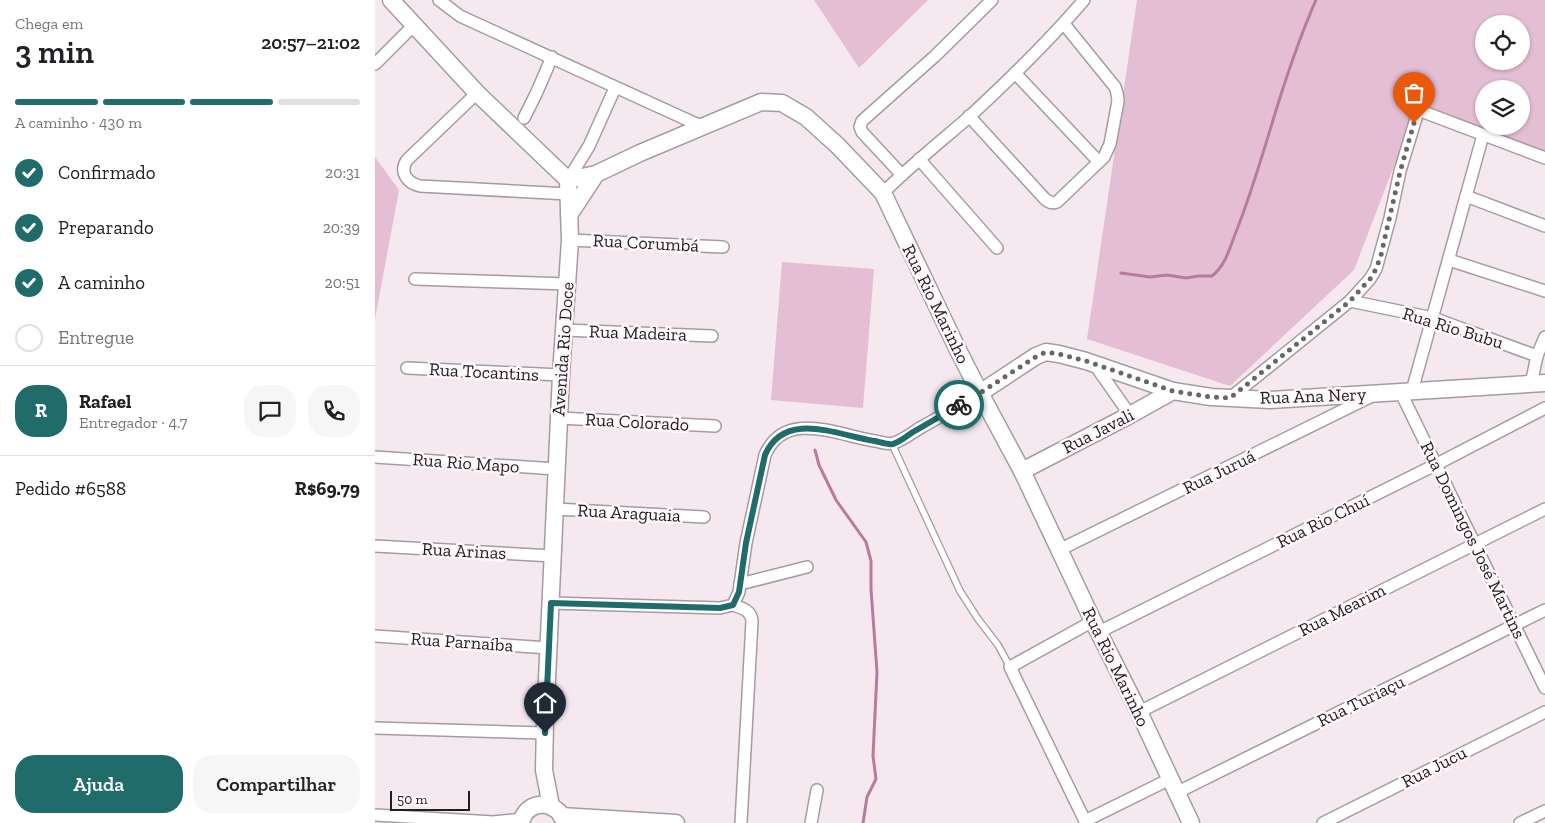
<!DOCTYPE html>
<html lang="pt">
<head>
<meta charset="utf-8">
<style>
  body { margin:0; font-family:"Zilla Slab",serif; background:#f6f6f6; color:#202124; height:100vh; display:flex; flex-direction:column; font-size:19px; white-space:nowrap }
  * { box-sizing:border-box; margin:0 }
  p { font-size:16px; color:#757577 }
  .icon { flex:none; width:28px; height:28px; fill:none; stroke:currentColor; stroke-width:2; stroke-linecap:round; stroke-linejoin:round }
  .map { position:relative; flex:1; overflow:hidden }
  .sheet { display:flex; flex-direction:column; background:#fff; width:375px }
  .sheet>* { flex:none }
  .fabs { position:absolute; left:1100px; top:15px; display:grid; gap:10px }
  .fabs a { display:grid; place-items:center; width:55px; height:55px; border-radius:50%; background:#fff; box-shadow:0 1px 4px #0004; font-size:25px }
  .scale { position:absolute; left:15px; bottom:12px; width:80px; box-sizing:border-box; padding-left:5px; border:2px solid #211d1f; border-top:0; font-size:14px; line-height:18px; white-space:nowrap; color:#211d1f; -webkit-text-stroke:4px #fff7fb; paint-order:stroke }
  .pin { position:absolute; display:grid; place-items:center; width:42px; height:42px; color:#fff; margin:-51px -21px; border-radius:50% 50% 50% 0; rotate:-45deg; box-shadow:0 0 5px #0007 }
  .pin .icon { rotate:45deg }
  .courier { position:absolute; display:grid; place-items:center; width:50px; height:50px; margin:-25px; border:4px solid #206c6b; border-radius:50%; background:#fff; color:#222; box-shadow:0 1px 6px #0007 }
  .summary em { font-style:normal; font-weight:600 }
  .summary div { display:flex; flex-direction:column-reverse }
  .summary { display:flex; align-items:center; justify-content:space-between; height:85px; padding:0 15px }
  h1 { font-size:32px; font-weight:600; line-height:38px }
  .bar { display:grid; grid-template-columns:repeat(4,1fr); gap:8px 5px; align-content:center; height:60px; padding:0 15px }
  .bar i { height:6px; border-radius:4px; background:#e0e0e0 }
  .bar .selected { background:#206c6b }
  .bar p { grid-column:span 4 }
  .line { display:flex; align-items:center; gap:12px; padding:0 15px; border-top:1px solid #e0e0e0 }
  .line div { flex:1 }
  .round { display:grid; place-items:center; flex:none; width:52px; height:52px; border-radius:20px; background:#f6f6f6 }
  ol { padding:0 15px; list-style:none }
  li { display:flex; align-items:center; gap:15px; height:55px }
  li p { margin-inline-start:auto }
  li .icon { padding:5px; border-radius:50%; background:#206c6b; color:#fff; stroke-width:4 }
  li:last-child { color:#757577 }
  li i { width:28px; height:28px; border:2px solid #e0e0e0; border-radius:50% }
  .button { display:flex; gap:10px; margin-top:auto; padding:10px 15px }
  .button a { flex:1; height:58px; border-radius:20px; background:#206c6b; color:#fff; font-size:20px; font-weight:600; line-height:58px; text-align:center }
  .button a+a { background:#f6f6f6; color:#202124 }
  main { display:flex; flex:1; min-height:0 }
  .map>svg:first-child { display:block }
  .green { fill:#e4bed3; fill-rule:evenodd }
  .lines { fill:none; stroke-linecap:round; stroke-linejoin:round }
  .stream { stroke:#b57c9e; stroke-width:3 }
  .lane-casing { stroke:#a69ba1; stroke-width:8 }
  .street-casing { stroke:#a69ba1; stroke-width:14 }
  .secondary-casing { stroke:#a69ba1; stroke-width:19 }
  .lane { stroke:#fff; stroke-width:5.5 }
  .street { stroke:#fff; stroke-width:11 }
  .secondary { stroke:#fff; stroke-width:16 }
  .done { stroke:#6b6468; stroke-width:5; stroke-dasharray:0 9 }
  .route { stroke:#206c6b; stroke-width:6 }
  .labels { text-anchor:middle; stroke-width:5; stroke-linejoin:round; paint-order:stroke }
  .street-label { font-size:18px; fill:#211d1f; stroke:#fff7fb }
</style>
</head>
<body>
<main>
<section class="sheet">
<div class="summary"><div><h1>3 min</h1><p>Chega em</p></div><em>20:57–21:02</em></div>
<div class="bar"><i class="selected"></i><i class="selected"></i><i class="selected"></i><i></i><p>A caminho · 430 m</p></div>
<ol>
<li><svg class="icon" aria-label="check" viewBox="0 0 24 24"><path d="M5 12l5 5 9-10"/></svg>Confirmado<p>20:31</p></li>
<li><svg class="icon" aria-label="check" viewBox="0 0 24 24"><path d="M5 12l5 5 9-10"/></svg>Preparando<p>20:39</p></li>
<li><svg class="icon" aria-label="check" viewBox="0 0 24 24"><path d="M5 12l5 5 9-10"/></svg>A caminho<p>20:51</p></li>
<li><i></i>Entregue</li>
</ol>
<div class="line" style="height:90px"><b class="round" style="background:#206c6b;color:#fff">R</b><div><b>Rafael</b><p>Entregador · 4.7</p></div><a class="round"><svg class="icon" aria-label="chat" viewBox="0 0 24 24"><path d="M4 5h16v11H9l-5 4z"/></svg></a><a class="round"><svg class="icon" aria-label="phone" viewBox="0 0 24 24"><path d="M5 4h4l2 5-3 2q2 4 5 5l2-3 5 2v4C11 20 4 13 5 4z"/></svg></a></div>
<div class="line" style="height:65px"><div>Pedido #6588</div><b>R$69.79</b></div>
<div class="button"><a>Ajuda</a><a>Compartilhar</a></div>
</section>
<div class="map">
<svg width="1170" height="823" viewBox="0 0 1170 823">
  <rect width="100%" height="100%" fill="#f5e9ef"/>
  <g class="green">
    <polygon points="439,0 553,0 484,68"/>
    <path d="M762 0H1170V152L1042 106 979 270 855 386 712 339ZM1109 24H1146V61H1109ZM1109 89H1146V126H1109Z"/>
    <polygon points="0,157 24,190 0,319"/>
    <polygon points="407,262 499,269 488,408 396,400"/>
  </g>
  <g class="lines">
    <g class="stream">
      <path d="M746 273 775 277 792 275 811 278 823 276H837C849 267 854 251 859 237 877 193 889 149 903 104 914 69 926 34 941 0"/>
      <polyline points="440,450 444,465 461,500 491,542 496,561 496,589 502,672 498,756 501,779 492,797 488,823"/>
    </g>
    <defs>
      <polyline id="lane" points="517,444 585,591 603,619 623,645 635,667"/>
      <g id="street">
        <polyline points="64,0 85,16 328,127"/>
        <polyline points="0,64 39,25"/>
        <polyline points="640,73 724,162"/>
        <path d="M102 93 32 160C24 172 32 183 45 186L193 194"/>
        <path d="M594 116 669 198C673 202 677 204 682 202L729 157 735 144 743 101 742 93 740 87 689 24"/>
        <polyline points="149,118 161,94 177,57"/>
        <polyline points="544,159 622,248"/>
        <polyline points="527,175 487,132 485,127 487,121 560,56 617,0"/>
        <polyline points="193,180 214,146 240,88"/>
        <path d="M508 193C535 166 565 142 594 117 634 80 674 41 709 0"/>
        <polyline points="1091,196 1170,226"/>
        <polyline points="195,240 348,247"/>
        <polyline points="1074,260 1170,291"/>
        <polyline points="40,279 192,284"/>
        <polyline points="975,301 995,279 1001,269 1015,218 1025,171 1043,112 1046,111 1170,158"/>
        <polyline points="189,330 337,336"/>
        <polyline points="720,365 755,415"/>
        <polyline points="32,368 186,375"/>
        <polyline points="1156,384 1162,356 1170,337"/>
        <polyline points="1037,391 1108,135"/>
        <polyline points="1026,393 1170,688"/>
        <polyline points="855,398 975,301 1058,318 1162,356"/>
        <polyline points="184,418 340,426"/>
        <polyline points="0,457 181,469"/>
        <polyline points="180,509 329,517"/>
        <polyline points="0,546 178,556"/>
        <polyline points="684,550 997,396"/>
        <polyline points="365,584 432,567"/>
        <path d="M176 603 345 608 358 605 364 592 371 543 390 455C410 408 465 436 500 441 506 442 514 445 519 443 528 440 537 433 545 428 565 417 585 405 605 393"/>
        <path d="M358 605C367 608 376 610 377 621L366 823"/>
        <polyline points="724,632 1062,464 1170,408"/>
        <polyline points="0,636 174,648"/>
        <polyline points="764,712 1170,509"/>
        <polyline points="0,728 170,733"/>
        <polyline points="801,793 1170,610"/>
        <polyline points="0,815 118,822 147,819"/>
        <polyline points="710,821 795,779"/>
        <polyline points="436,823 442,790"/>
        <polyline points="711,823 635,667 718,621"/>
        <polyline points="948,823 1170,712"/>
        <polyline points="1145,823 1170,811"/>
      </g>
      <g id="secondary">
        <polyline points="16,0 102,93 193,180 195,240 186,375 170,723 169,770 176,806"/>
        <polyline points="193,180 221,174 265,153 386,102 407,103 431,117 462,145 508,193 582,348 605,393 647,471 718,621 764,712 816,823"/>
        <polyline points="194,215 221,174"/>
        <polyline points="605,393 661,356 671,352 684,354 711,361 798,391 836,397 895,400 1170,383"/>
        <polyline points="647,471 755,415 798,391"/>
        <polyline points="186,816 301,823"/>
        <path d="M146 823C150 804 170 799 184 812"/>
      </g>
    </defs>
    <use href="#lane" class="lane-casing"/>
    <use href="#street" class="street-casing"/>
    <use href="#secondary" class="secondary-casing"/>
    <use href="#lane" class="lane"/>
    <use href="#street" class="street"/>
    <use href="#secondary" class="secondary"/>
  </g>
  <g class="lines">
    <polyline class="done" points="584,405 605,393 662,356 671,352 684,354 711,361 798,391 836,397 855,398 975,301 995,279 1001,269 1006,255 1025,172 1039,123"/>
    <path class="route" d="M170 733 176 603 345 608 358 605 364 592 371 543 390 455C410 409 465 436 500 441 505 442 513 445 518 444 525 442 532 436 538 432 554 423 569 414 584 405"/>
  </g>
  <g class="labels">
    <g class="street-label">
      <text transform="translate(271 243) rotate(3)" y="6">Rua Corumbá</text>
      <text transform="translate(561 304) rotate(64)" y="6">Rua Rio Marinho</text>
      <text transform="translate(1078 328) rotate(17)" y="6">Rua Rio Bubu</text>
      <text transform="translate(263 333) rotate(2)" y="6">Rua Madeira</text>
      <text transform="translate(188 349) rotate(-86)" y="6">Avenida Rio Doce</text>
      <text transform="translate(109 372) rotate(3)" y="6">Rua Tocantins</text>
      <text transform="translate(938 396) rotate(-2)" y="6">Rua Ana Nery</text>
      <text transform="translate(262 422) rotate(3)" y="6">Rua Colorado</text>
      <text transform="translate(723 431) rotate(-27)" y="6">Rua Javali</text>
      <text transform="translate(91 463) rotate(4)" y="6">Rua Rio Mapo</text>
      <text transform="translate(844 472) rotate(-26)" y="6">Rua Juruá</text>
      <text transform="translate(254 513) rotate(3)" y="6">Rua Araguaia</text>
      <text transform="translate(948 521) rotate(-26)" y="6">Rua Rio Chuí</text>
      <text transform="translate(1098 540) rotate(64)" y="6">Rua Domingos José Martins</text>
      <text transform="translate(89 551) rotate(3)" y="6">Rua Arinas</text>
      <text transform="translate(967 610) rotate(-27)" y="6">Rua Mearim</text>
      <text transform="translate(87 642) rotate(4)" y="6">Rua Parnaíba</text>
      <text transform="translate(741 667) rotate(64)" y="6">Rua Rio Marinho</text>
      <text transform="translate(986 701) rotate(-26)" y="6">Rua Turiaçu</text>
      <text transform="translate(1059 767) rotate(-27)" y="6">Rua Jucu</text>
    </g>
  </g>
</svg>
<div class="fabs">
<a><svg class="icon" aria-label="locate" viewBox="0 0 24 24"><circle cx="12" cy="12" r="6"/><path d="M12 2v4M12 18v4M2 12h4M18 12h4"/></svg></a>
<a><svg class="icon" aria-label="layers" viewBox="0 0 24 24"><path d="M12 4l9 5-9 5-9-5zM3 14l9 5 9-5"/></svg></a>
</div>
<div class="scale">50 m</div>
<div class="pin" style="left:1039px;top:123px;background:#ea580c"><svg class="icon" aria-label="bag" viewBox="0 0 24 24"><path d="M5 8h14l-1 12H6zM9 8a3 3 0 0 1 6 0"/></svg></div>
<div class="pin" style="left:170px;top:733px;background:#1f2937"><svg class="icon" aria-label="home" viewBox="0 0 24 24"><path d="M3 11l9-7 9 7M6 9v11h12V9"/></svg></div>
<div class="courier" style="left:584px;top:405px"><svg class="icon" aria-label="bike" viewBox="0 0 24 24"><circle cx="6" cy="16" r="4"/><circle cx="18" cy="16" r="4"/><path d="M6 16l4-8h5l3 8M10 8l3 8H6M13 5h3"/></svg></div>
</div>
</main>
</body>
</html>
